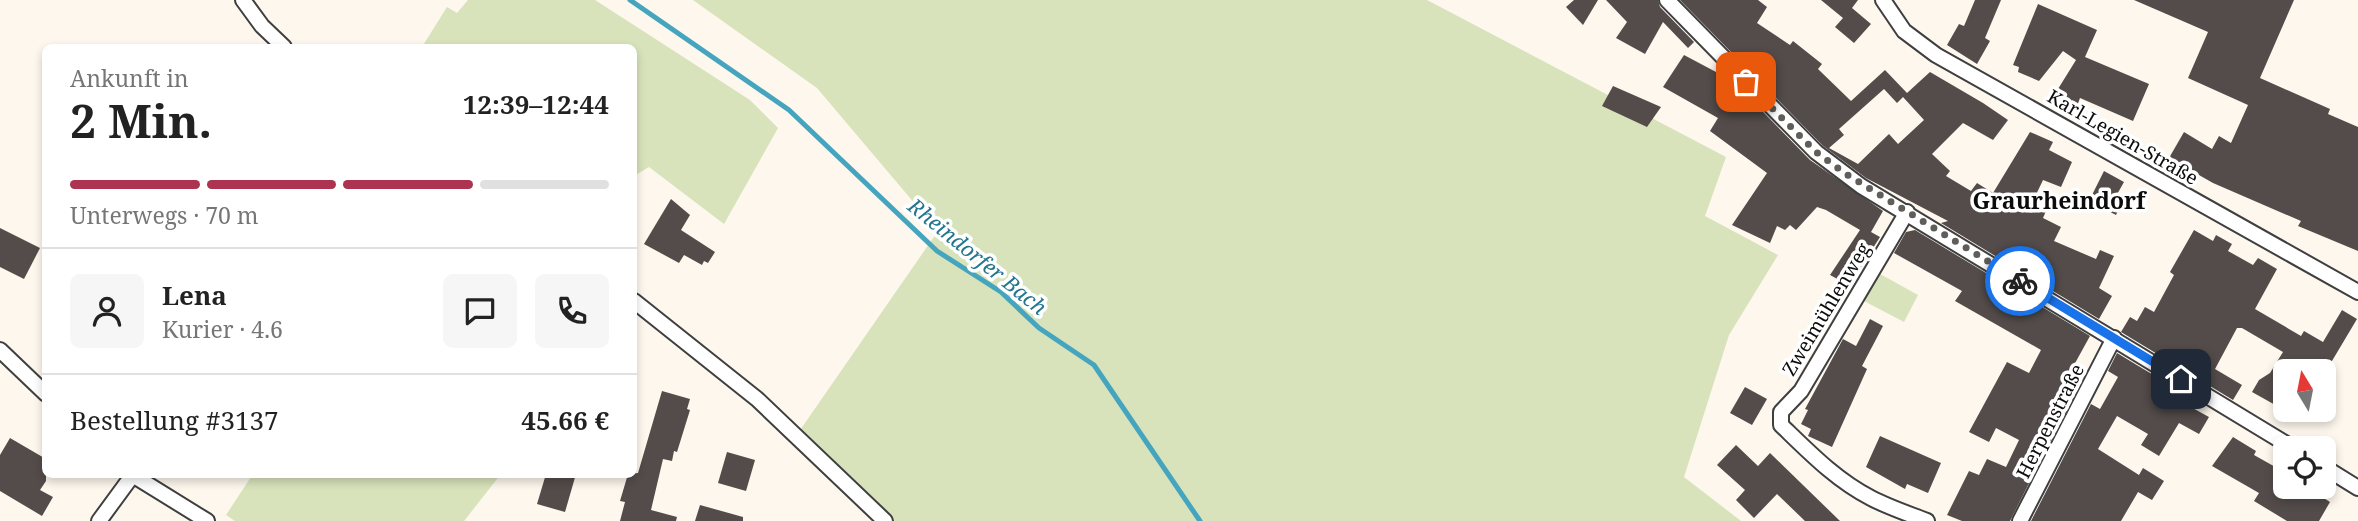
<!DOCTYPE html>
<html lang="de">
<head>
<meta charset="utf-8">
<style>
  body { margin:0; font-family:"Noto Serif",serif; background:#f6f6f6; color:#222; height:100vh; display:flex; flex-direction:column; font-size:26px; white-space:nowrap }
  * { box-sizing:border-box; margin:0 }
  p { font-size:23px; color:#767676 }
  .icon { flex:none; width:38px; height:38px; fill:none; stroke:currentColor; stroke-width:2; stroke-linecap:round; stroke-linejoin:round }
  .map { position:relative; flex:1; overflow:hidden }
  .panel { position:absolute; left:42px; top:44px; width:595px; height:434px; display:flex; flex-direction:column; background:#fff; border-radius:10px; box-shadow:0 4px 10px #0003 }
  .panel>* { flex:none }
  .needle { width:46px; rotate:350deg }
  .buttons { position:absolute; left:2273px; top:359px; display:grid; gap:14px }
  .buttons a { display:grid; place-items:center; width:63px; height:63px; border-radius:10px; background:#fff; box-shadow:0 4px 10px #0003; font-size:35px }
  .pin { position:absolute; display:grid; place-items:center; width:60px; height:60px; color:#fff; margin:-30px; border-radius:14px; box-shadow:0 4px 10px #0006 }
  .courier { position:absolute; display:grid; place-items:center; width:70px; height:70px; margin:-35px; border:5px solid #1a73e8; border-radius:50%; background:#fff; color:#222; box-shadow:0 2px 9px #0007 }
  .head em { font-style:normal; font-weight:700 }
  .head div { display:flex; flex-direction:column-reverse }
  .head { display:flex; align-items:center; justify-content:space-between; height:119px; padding:0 28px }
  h1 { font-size:46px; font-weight:700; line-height:52px }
  .bar { display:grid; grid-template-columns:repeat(4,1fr); gap:10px 7px; align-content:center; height:84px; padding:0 28px }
  .bar i { height:9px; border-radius:5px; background:#e0e0e0 }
  .bar .selected { background:#ac3451 }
  .bar p { grid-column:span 4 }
  .line { display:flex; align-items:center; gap:18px; padding:0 28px; border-top:2px solid #e0e0e0 }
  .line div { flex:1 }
  .round { display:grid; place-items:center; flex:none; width:74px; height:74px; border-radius:10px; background:#f6f6f6 }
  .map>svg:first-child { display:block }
  .green { fill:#d8e3bb }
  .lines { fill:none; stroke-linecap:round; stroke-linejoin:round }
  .stream { stroke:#46a5be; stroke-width:5 }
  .building { fill:#534c4a; fill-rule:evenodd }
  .street-casing { stroke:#3f3f3f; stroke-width:18 }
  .street { stroke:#fff; stroke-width:14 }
  .done { stroke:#605e5b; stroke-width:7; stroke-dasharray:0 12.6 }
  .route { stroke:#1a73e8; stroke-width:9 }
  .labels { text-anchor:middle; stroke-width:7; stroke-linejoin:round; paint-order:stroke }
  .street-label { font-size:19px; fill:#0c0c0c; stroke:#fff }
  .water-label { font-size:21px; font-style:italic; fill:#24758f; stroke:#fff }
  .quarter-label { font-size:23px; font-weight:bold; fill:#0c0c0c; stroke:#fff }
</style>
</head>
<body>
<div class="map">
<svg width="2358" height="521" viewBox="0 0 2358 521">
  <rect width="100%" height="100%" fill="#fdf7ed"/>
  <g class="green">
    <polygon points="468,0 595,0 750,100 778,128 724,224 649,167 634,176 634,47 422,47 447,7 457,13"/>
    <polygon points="693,0 1427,0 1726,157 1705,216 1778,255 1729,335 1684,477 1741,521 888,521 796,436 938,231 817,88"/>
    <polygon points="1880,274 1918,295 1904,322 1864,301"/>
    <polygon points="253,474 501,474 464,521 235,521 226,515"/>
  </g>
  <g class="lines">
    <polyline class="stream" points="630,0 789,110 937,251 1001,292 1039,328 1094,365 1200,521"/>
  </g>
  <g class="building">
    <polygon points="1574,0 1598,0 1583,25 1566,7"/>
    <polygon points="1606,0 1658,0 1660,7 1694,42 1688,48 1663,22 1645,54 1616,38 1627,22"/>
    <path d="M1680 0H1758L1767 7 1757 23 1790 45 1793 41 1822 64 1818 69 1851 101 1885 70 1907 93 1930 72 1983 103 2008 120 1993 140 1963 123 1932 154 1950 171 1946 176 1971 191 1977 183 1993 193 2030 132 2053 142 2049 150 2072 162 2061 187 2043 180 2032 203 2046 211 2043 218 2061 227 2054 241 2096 259 2100 250 2114 256 2099 288 2112 296 2099 319 1941 223 1948 221 1866 178 1822 145ZM1884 89 1897 103 1903 97 1924 120 1898 144 1889 134 1858 164 1829 148 1844 135 1839 129Z"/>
    <polygon points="1821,0 1858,0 1852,8 1871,24 1854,43 1835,27 1843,18"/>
    <polygon points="1975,0 2001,0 1985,38 1990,41 1977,64 1947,45 1959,24 1964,26"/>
    <polygon points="2134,0 2294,0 2260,78 2330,109 2328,114 2358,127 2358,251 2298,226 2301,221 2213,183 2169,158 2184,132 2212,149 2219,136 2231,143 2248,105 2188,78 2208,32"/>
    <polygon points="2038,4 2097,30 2085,57 2149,84 2133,121 2080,98 2076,109 2055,100 2058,89 2076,60 2063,51 2039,81 2018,72 2019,67 2013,65"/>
    <polygon points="1684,55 1733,81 1810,160 1883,211 1871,232 1880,237 1852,281 1846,277 1843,282 1830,275 1860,230 1826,210 1817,207 1796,230 1790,225 1785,230 1777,226 1770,243 1732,225 1767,173 1710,131 1718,118 1663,87"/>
    <polygon points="1613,86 1661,107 1647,127 1602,106"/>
    <polygon points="2104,171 2124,182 2115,198 2122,202 2116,215 2089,201"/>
    <polygon points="671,199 690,215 681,230 715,252 708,263 704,261 702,265 684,255 679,263 644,244"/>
    <polygon points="0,228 40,248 24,279 0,267"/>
    <polygon points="1915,230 2090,336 2063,385 2075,392 2010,521 1962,521 1947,515 1969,471 1979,475 1987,459 2006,467 2019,440 1996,428 1989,442 1969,432 2007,362 2029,373 2041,350 1955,301 1962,291 1894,253 1906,232"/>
    <polygon points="2194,230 2213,241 2216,235 2232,244 2228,251 2253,265 2258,258 2277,269 2255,309 2301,336 2304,331 2323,342 2342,310 2357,319 2326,371 2286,371 2286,411 2252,392 2259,380 2270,373 2283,352 2242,328 2237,328 2215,369 2242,385 2233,400 2121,332 2130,317 2137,321 2145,307 2154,312 2174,275 2170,272"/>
    <polygon points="1870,319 1883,326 1862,366 1867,369 1832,447 1808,436 1811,429 1801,424 1808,410 1805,409 1843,339 1856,346"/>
    <polygon points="2117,353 2193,399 2189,406 2209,417 2199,434 2179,423 2159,456 2141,445 2148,434 2117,416 2098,449 2139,475 2143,468 2164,481 2152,500 2138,492 2121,521 2031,521 2091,404 2100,409 2118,377 2108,371"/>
    <polygon points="1745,387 1767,399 1752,425 1730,413"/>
    <polygon points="662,391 690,399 687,409 690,410 677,452 674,451 672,461 663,459 651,510 677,517 676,521 620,521 625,502 620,501 628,474 638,473"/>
    <polygon points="1880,436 1941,463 1928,493 1907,484 1905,489 1866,467"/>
    <polygon points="2233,437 2256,451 2254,455 2286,473 2286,486 2305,486 2330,502 2319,521 2287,521 2254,501 2259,493 2212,466"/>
    <polygon points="10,438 46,459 46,481 40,490 53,497 42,516 0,491 0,455"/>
    <polygon points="1736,445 1758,466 1770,453 1840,521 1805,521 1777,494 1754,518 1736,500 1745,490 1717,465"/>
    <polygon points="727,452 755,460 746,491 718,483"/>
    <polygon points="546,474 576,474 565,512 537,504"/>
    <polygon points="700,505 743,517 743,521 695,521"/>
  </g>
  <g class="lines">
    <defs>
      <g id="street">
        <polyline points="243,0 262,26 284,47"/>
        <polyline points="1667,0 1816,152 1861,186 2293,448"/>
        <polyline points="1883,0 1904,31 1936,55 2358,292"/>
        <path d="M1907 212 1801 391 1781 412V425C1809 452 1836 480 1871 498 1888 507 1909 514 1927 521"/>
        <polyline points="634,301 757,399 885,521"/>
        <polyline points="0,350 46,394"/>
        <polyline points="2324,467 2358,488"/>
        <polyline points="131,474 207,521"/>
        <polyline points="99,521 132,476"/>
        <polyline points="2020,521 2114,338"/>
      </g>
    </defs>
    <use href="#street" class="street-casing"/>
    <use href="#street" class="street"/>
  </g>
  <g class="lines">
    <polyline class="done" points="1746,82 1816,152 1846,174 2020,281"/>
    <polyline class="route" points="2020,281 2181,379"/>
  </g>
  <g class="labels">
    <g class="street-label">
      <text transform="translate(2123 137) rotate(30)" y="7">Karl-Legien-Straße</text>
      <text transform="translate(1826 309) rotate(-59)" y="7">Zweimühlenweg</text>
      <text transform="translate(2050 421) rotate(-63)" y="7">Herpenstraße</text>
    </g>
    <g class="water-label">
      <text transform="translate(977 257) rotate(39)" y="7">Rheindorfer Bach</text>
    </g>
    <g class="quarter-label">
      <text x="2059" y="209">Graurheindorf</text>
    </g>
  </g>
</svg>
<div class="buttons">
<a><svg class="needle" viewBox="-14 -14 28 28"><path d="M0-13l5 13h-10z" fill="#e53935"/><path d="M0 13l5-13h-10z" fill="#767676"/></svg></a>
<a><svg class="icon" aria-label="locate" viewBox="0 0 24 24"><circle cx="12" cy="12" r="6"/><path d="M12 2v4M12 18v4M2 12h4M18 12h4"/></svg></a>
</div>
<div class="pin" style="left:1746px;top:82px;background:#ea580c"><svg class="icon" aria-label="bag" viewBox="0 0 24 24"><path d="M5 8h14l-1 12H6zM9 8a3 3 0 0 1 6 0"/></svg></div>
<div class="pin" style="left:2181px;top:379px;background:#1f2937"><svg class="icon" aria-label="home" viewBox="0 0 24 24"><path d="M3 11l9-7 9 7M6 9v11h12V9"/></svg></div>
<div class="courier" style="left:2020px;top:281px"><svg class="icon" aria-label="bike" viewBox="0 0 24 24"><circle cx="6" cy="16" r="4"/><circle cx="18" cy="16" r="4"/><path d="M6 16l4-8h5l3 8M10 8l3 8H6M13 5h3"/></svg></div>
<section class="panel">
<div class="head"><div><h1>2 Min.</h1><p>Ankunft in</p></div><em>12:39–12:44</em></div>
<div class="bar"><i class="selected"></i><i class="selected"></i><i class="selected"></i><i></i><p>Unterwegs · 70 m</p></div>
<div class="line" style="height:126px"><a class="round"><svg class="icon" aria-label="person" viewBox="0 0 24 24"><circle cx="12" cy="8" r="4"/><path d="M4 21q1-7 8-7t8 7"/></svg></a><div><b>Lena</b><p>Kurier · 4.6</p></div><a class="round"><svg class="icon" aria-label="chat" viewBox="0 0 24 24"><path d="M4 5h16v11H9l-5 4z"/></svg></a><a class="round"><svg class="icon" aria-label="phone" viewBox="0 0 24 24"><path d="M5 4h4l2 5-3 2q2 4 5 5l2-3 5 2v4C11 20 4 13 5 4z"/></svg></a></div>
<div class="line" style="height:91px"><div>Bestellung #3137</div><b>45.66 €</b></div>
</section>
</div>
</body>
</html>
